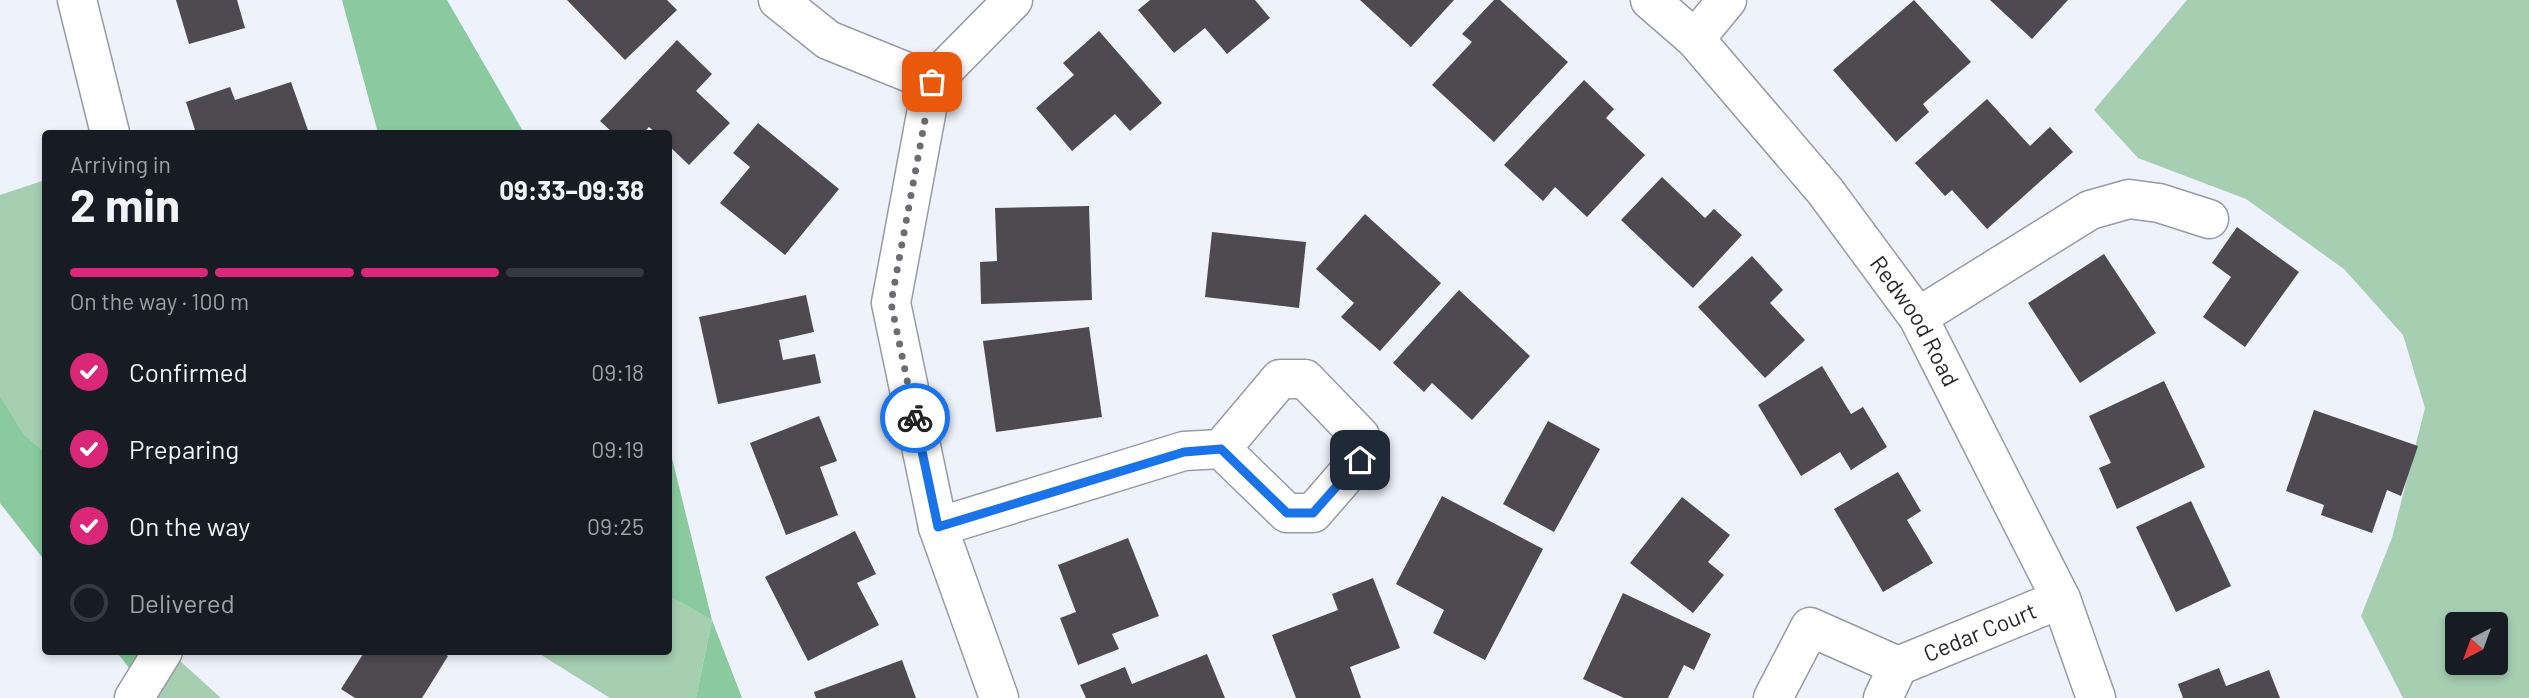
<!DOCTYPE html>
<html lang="en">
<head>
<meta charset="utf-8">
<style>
  body { margin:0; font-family:Barlow,sans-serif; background:#242831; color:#f1f3f6; height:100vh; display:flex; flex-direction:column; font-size:26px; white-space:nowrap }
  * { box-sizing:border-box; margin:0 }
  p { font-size:23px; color:#9ea1a6 }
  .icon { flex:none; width:38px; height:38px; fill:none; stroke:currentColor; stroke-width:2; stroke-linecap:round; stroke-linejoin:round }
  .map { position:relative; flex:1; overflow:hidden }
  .details { position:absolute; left:42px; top:130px; width:630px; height:525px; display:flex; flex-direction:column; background:#171b24; border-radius:7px; box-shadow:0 4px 10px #0003 }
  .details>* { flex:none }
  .needle { width:46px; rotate:221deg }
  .tools { position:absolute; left:2445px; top:612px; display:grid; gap:14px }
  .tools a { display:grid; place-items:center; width:63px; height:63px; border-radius:7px; background:#171b24; box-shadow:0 4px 10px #0003; font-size:35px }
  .pin { position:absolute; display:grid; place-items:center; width:60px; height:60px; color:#fff; margin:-30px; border-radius:14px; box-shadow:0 4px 10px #0006 }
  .courier { position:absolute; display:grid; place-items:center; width:70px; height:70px; margin:-35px; border:5px solid #1a73e8; border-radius:50%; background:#fff; color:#222; box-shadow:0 2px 9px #0007 }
  .headline em { font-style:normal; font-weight:700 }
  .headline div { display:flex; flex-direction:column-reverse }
  .headline { display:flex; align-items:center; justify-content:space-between; height:119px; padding:0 28px }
  h1 { font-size:46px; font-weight:700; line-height:52px }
  .bar { display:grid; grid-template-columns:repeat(4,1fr); gap:10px 7px; align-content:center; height:84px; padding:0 28px }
  .bar i { height:9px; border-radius:5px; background:#363941 }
  .bar .active { background:#db2777 }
  .bar p { grid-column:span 4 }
  ol { padding:0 28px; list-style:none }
  li { display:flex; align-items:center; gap:21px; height:77px }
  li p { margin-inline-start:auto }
  li .icon { padding:7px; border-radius:50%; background:#db2777; color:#fff; stroke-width:4 }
  li:last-child { color:#9ea1a6 }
  li i { width:38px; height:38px; border:4px solid #363941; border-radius:50% }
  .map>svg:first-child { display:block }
  .green { fill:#a6cfb2; fill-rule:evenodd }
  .forest { fill:#8aca9e }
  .building { fill:#4f4a50 }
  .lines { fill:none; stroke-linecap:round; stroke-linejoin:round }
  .minor-casing { stroke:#989ba3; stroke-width:41 }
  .minor { stroke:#fff; stroke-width:38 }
  .done { stroke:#6b6d72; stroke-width:7; stroke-dasharray:0 12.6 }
  .route { stroke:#1a73e8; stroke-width:9 }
  .labels { text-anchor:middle; stroke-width:7; stroke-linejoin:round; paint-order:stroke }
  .street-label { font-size:23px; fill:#242629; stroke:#eef2fb }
</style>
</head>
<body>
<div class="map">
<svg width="2529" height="698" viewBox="0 0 2529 698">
  <rect width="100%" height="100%" fill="#eef2fb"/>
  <g class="green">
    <path d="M2187 0H2529V698H2403L2361 616 2392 538 2425 408 2403 335 2344 269 2246 199 2138 158 2094 110ZM2457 625H2496V663H2457Z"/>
    <polygon points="45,180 45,453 24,434 0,396 0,195"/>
    <polygon points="669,596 712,620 696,698 610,698 535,651 668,651"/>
    <polygon points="169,651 221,698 153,698"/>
  </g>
  <g class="forest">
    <polygon points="342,0 447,0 524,133 378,133"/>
    <polygon points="0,396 24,434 45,453 45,561 0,503"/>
    <polygon points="668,442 712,620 742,698 696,698 712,620 669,596"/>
    <polygon points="116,651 163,651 142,685"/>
  </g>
  <g class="building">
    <polygon points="176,0 237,0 245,28 189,44"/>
    <polygon points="567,0 667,0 677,10 625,60"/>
    <polygon points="1150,0 1255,0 1270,18 1227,54 1205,28 1174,53 1138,10"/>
    <polygon points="1360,0 1454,0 1411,47"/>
    <polygon points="1494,0 1500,0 1568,62 1494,142 1432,85 1472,42 1462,34"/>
    <polygon points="1914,0 1971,62 1923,104 1929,112 1896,142 1833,70"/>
    <polygon points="1990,0 2068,0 2032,39"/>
    <polygon points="1099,31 1162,103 1130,131 1115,114 1072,151 1036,108 1074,75 1063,63"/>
    <polygon points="677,40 712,74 696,91 730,123 689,165 668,145 668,133 656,133 649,127 643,133 613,133 600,121"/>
    <polygon points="1584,80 1614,109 1606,118 1645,155 1587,217 1555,187 1543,201 1504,165"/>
    <polygon points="291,82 309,133 196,133 186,102 230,87 235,100"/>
    <polygon points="1987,99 2030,146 2050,127 2073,152 1987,229 1952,190 1945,196 1915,163"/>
    <polygon points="758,123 839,189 785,255 720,203 750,167 733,153"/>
    <polygon points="1662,177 1705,218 1714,209 1742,235 1693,288 1621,220"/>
    <polygon points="1089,206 1092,300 981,304 980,262 997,261 995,208"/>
    <polygon points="1365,214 1441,283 1380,351 1341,317 1354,303 1316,269"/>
    <polygon points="2237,227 2299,272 2245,347 2203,317 2231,277 2212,263"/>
    <polygon points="1212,232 1306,242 1299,308 1205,297"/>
    <polygon points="2104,254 2156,333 2080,383 2028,303"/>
    <polygon points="1752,256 1783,290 1770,303 1805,340 1765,378 1698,307"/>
    <polygon points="1459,290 1530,356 1472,420 1432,383 1424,392 1393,363"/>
    <polygon points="806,295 814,332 779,340 783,360 815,354 821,383 718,404 699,317"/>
    <polygon points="1089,327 1102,417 996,432 983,341"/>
    <polygon points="1822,366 1851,414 1863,407 1887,447 1851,470 1840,452 1801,476 1758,405"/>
    <polygon points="2164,381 2205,467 2117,509 2099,468 2111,463 2089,416"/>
    <polygon points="2314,410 2418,446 2401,496 2387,490 2372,533 2321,515 2324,505 2286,491"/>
    <polygon points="819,416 837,461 820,467 838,515 786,535 750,443"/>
    <polygon points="1548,421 1600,449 1554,532 1503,504"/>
    <polygon points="1898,472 1921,511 1907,520 1933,563 1883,592 1834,509"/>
    <polygon points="1442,496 1543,549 1485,660 1433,633 1444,610 1396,584"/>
    <polygon points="1682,497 1730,535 1708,562 1724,575 1693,613 1630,563"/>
    <polygon points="2191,501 2231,586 2176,612 2136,527"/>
    <polygon points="855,531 876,574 857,583 879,625 808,661 765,577"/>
    <polygon points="1128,538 1159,616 1112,634 1119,649 1078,665 1060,618 1076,612 1058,565"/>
    <polygon points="1373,578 1400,648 1350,667 1361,698 1296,698 1272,635 1338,610 1332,594"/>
    <polygon points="1623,593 1711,634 1694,670 1684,665 1668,698 1624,698 1583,679"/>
    <polygon points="365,651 441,651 448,656 422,698 355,698 341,689"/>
    <polygon points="1207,654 1225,698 1086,698 1080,685 1125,667 1132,684"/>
    <polygon points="902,660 916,698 816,698 814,692"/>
    <polygon points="2219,668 2226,686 2269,670 2280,698 2183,698 2178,684"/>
  </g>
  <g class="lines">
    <defs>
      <g id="minor">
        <polyline points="77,0 110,133"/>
        <polyline points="778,0 828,40 932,82"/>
        <path id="s1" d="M1650 0 1695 39 1825 191 1918 317 2061 599 2096 698"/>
        <polyline points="1695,39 1727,0"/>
        <polyline points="1918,317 2090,210 2129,199 2159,203 2209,219"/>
        <polyline points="938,527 1184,451 1221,449 1280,379 1305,379 1360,436 1360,459 1313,513 1287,513 1221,449"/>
        <polyline points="134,698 163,651"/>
        <polyline points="999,698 938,527 891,303 932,82 1013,0"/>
        <polyline points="1773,698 1810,627 1898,666"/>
        <path id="s2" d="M1883 698 1898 666 2061 599"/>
      </g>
    </defs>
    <use href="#minor" class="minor-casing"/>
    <use href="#minor" class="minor"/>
  </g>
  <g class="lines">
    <polyline class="done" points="915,418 891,303 932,82"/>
    <polyline class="route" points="915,418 938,527 1184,452 1221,449 1287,513 1313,513 1360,460"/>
  </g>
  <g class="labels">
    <g class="street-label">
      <text dy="8" stroke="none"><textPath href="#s1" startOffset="418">Redwood Road</textPath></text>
      <text dy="8" stroke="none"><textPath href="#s2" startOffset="124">Cedar Court</textPath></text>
    </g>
  </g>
</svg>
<div class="tools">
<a><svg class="needle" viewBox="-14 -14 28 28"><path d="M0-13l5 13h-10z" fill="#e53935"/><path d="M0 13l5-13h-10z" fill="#9ea1a6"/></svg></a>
</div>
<div class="pin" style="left:932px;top:82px;background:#ea580c"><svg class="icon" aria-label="bag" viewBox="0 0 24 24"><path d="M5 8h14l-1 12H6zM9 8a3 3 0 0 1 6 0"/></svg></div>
<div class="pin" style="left:1360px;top:460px;background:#1f2937"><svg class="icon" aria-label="home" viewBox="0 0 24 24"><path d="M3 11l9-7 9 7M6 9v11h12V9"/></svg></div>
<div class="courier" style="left:915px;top:418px"><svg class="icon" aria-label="bike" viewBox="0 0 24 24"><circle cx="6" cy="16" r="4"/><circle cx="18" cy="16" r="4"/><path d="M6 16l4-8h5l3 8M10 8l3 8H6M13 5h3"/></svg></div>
<section class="details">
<div class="headline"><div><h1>2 min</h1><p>Arriving in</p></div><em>09:33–09:38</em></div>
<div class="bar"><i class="active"></i><i class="active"></i><i class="active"></i><i></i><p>On the way · 100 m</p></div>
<ol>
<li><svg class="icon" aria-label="check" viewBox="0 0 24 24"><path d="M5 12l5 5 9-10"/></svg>Confirmed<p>09:18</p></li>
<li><svg class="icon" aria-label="check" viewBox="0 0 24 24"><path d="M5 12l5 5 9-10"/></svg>Preparing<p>09:19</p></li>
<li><svg class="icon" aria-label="check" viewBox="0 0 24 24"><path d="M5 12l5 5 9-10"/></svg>On the way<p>09:25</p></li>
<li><i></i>Delivered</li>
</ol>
</section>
</div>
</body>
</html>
